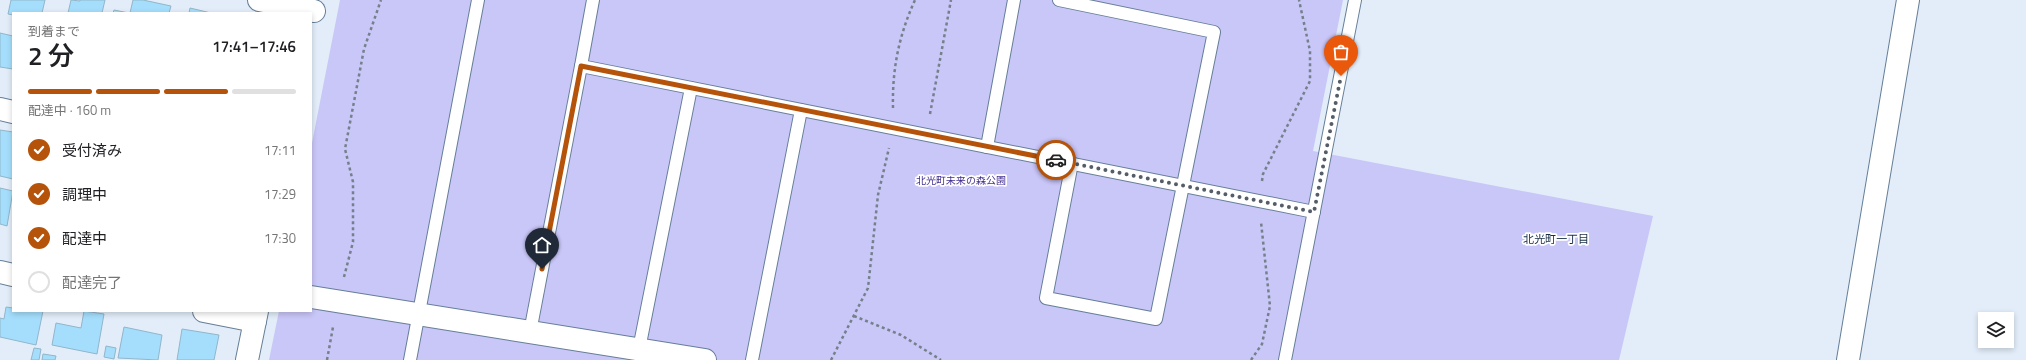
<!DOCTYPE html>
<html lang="ja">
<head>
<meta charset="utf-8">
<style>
  body { margin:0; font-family:"Titillium Web","Noto Sans JP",sans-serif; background:#f2f2f2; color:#202124; height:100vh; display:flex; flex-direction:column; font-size:15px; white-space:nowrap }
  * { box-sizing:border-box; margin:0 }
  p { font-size:13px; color:#757577 }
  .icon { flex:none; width:22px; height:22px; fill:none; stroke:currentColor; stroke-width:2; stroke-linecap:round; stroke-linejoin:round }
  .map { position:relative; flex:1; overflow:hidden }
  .details { position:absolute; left:12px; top:12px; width:300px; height:300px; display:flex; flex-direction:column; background:#fff; border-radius:0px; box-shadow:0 2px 6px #0003 }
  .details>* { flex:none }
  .fabs { position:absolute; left:1978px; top:312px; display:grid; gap:8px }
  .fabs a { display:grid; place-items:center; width:36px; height:36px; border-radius:0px; background:#fff; box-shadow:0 2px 6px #0003; font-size:20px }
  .pin { position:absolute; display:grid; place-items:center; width:34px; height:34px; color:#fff; margin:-41px -17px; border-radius:50% 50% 50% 0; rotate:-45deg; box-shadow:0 0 4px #0007 }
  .pin .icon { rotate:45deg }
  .courier { position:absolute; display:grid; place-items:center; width:40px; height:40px; margin:-20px; border:3px solid #b45309; border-radius:50%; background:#fff; color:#222; box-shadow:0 1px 5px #0007 }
  .head em { font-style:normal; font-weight:600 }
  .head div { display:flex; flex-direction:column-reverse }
  .head { display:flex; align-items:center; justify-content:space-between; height:68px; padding:0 16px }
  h1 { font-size:26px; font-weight:600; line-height:30px }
  .bar { display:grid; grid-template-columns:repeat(4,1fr); gap:6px 4px; align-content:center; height:48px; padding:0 16px }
  .bar i { height:5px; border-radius:3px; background:#e0e0e0 }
  .bar .on { background:#b45309 }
  .bar p { grid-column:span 4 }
  ol { padding:0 16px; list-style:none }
  li { display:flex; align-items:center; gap:12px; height:44px }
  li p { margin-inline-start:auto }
  li .icon { padding:4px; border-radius:50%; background:#b45309; color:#fff; stroke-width:4 }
  li:last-child { color:#757577 }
  li i { width:22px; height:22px; border:2px solid #e0e0e0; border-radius:50% }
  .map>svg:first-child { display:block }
  .green { fill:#c9c6f8 }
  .building { fill:#a4defc; stroke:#91b6ca }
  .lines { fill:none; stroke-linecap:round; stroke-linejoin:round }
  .lane-casing { stroke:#657e98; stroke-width:14 }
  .street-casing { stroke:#657e98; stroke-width:24 }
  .path { stroke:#76808b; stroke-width:2.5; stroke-dasharray:3 3; stroke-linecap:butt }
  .lane { stroke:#fff; stroke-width:12 }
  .street { stroke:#fff; stroke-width:22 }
  .done { stroke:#545d68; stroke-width:4; stroke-dasharray:0 7.2 }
  .route { stroke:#b45309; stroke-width:5 }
  .labels { text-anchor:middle; stroke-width:3.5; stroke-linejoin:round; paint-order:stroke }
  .park-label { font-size:10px; fill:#432f8e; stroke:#fff }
  .neighbourhood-label { font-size:11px; fill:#172d43; stroke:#fff }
</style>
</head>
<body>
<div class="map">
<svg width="2026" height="360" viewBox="0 0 2026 360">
  <rect width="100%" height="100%" fill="#e2edf9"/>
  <polygon class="green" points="340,0 1343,0 1313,151 1653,216 1619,360 269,360 279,311 311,311 311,148"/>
  <g class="building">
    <polygon points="11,0 45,0 42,13 13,13 13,15 8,14"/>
    <polygon points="71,0 80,1 80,0 105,0 102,13 68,13"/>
    <polygon points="133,0 143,0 171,6 169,13 130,13"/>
    <polygon points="190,8 211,13 189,13"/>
    <polygon points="114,10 129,13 113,13"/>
    <polygon points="0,33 13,36 13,69 0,67"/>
    <polygon points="0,130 13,132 13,179 0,176"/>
    <polygon points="0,188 13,191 7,226 0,224"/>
    <polygon points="6,307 13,308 13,311 43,311 36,345 0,337 0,318 4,319"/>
    <polygon points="84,311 104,314 97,354 52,345 56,323 81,328"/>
    <polygon points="124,327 162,335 158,360 118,358"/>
    <polygon points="182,329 219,335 214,360 177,360"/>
    <polygon points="106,346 116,348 114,359 104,357"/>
    <polygon points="34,348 41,349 39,360 31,360"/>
    <polygon points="43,354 56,356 55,360 42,360"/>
  </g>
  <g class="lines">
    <defs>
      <g id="lane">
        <polyline points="593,0 581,66 1314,212"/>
        <polyline points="1059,0 1214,32 1156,319 1046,298 1072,163"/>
        <polyline points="987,147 1014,0"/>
        <polyline points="530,332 581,66"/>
        <polyline points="639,349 691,88"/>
        <polyline points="410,360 478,0"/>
        <polyline points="752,360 801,110"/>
        <polyline points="1285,360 1355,0"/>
      </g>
      <g id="street">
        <polyline points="259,0 314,11"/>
        <polyline points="0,109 13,112"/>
        <polyline points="0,272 13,275"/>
        <polyline points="311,297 705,360"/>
        <polyline points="204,311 255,321"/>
        <polyline points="247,360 257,311"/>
        <polyline points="1848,360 1908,0"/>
      </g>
    </defs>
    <use href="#lane" class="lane-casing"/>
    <use href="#street" class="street-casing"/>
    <g class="path">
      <path d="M893 108C892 69 899 35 915 0"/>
      <polyline points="930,114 951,0"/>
      <polyline points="1262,181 1263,174 1310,81 1310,51 1299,0"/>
      <polyline points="344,277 353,242 353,182 345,149 364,49 381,0"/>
      <polyline points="854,316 901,335 941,360"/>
      <polyline points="327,360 333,327"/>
      <polyline points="831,360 868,288 878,195 889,148"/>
      <polyline points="1251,360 1262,344 1270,306 1261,222"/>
    </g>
    <use href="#lane" class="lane"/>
    <use href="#street" class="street"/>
  </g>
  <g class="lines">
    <polyline class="done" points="1056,160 1314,212 1341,76"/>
    <polyline class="route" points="542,269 581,66 1056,160"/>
  </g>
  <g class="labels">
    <g class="park-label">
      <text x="961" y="184">北光町未来の森公園</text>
    </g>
    <g class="neighbourhood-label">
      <text x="1556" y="243">北光町一丁目</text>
    </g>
  </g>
</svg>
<div class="fabs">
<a><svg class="icon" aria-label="layers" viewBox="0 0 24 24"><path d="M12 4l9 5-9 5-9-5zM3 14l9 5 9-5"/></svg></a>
</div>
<div class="pin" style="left:1341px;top:76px;background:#ea580c"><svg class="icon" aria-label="bag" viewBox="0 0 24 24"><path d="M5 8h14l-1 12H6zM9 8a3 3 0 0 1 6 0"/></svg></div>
<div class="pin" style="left:542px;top:269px;background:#1f2937"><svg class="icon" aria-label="home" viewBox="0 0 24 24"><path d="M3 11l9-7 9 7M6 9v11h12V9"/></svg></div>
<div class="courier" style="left:1056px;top:160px"><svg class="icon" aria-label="car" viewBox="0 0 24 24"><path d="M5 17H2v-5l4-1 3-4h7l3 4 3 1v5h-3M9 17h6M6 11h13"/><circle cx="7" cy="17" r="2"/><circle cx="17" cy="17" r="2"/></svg></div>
<section class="details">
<div class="head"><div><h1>2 分</h1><p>到着まで</p></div><em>17:41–17:46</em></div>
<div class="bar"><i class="on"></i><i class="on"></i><i class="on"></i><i></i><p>配達中 · 160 m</p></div>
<ol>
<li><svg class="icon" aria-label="check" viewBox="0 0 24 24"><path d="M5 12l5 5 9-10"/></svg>受付済み<p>17:11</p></li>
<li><svg class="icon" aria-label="check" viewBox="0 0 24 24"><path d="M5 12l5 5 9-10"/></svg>調理中<p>17:29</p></li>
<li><svg class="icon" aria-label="check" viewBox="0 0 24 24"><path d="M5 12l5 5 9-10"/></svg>配達中<p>17:30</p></li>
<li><i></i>配達完了</li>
</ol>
</section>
</div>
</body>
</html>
